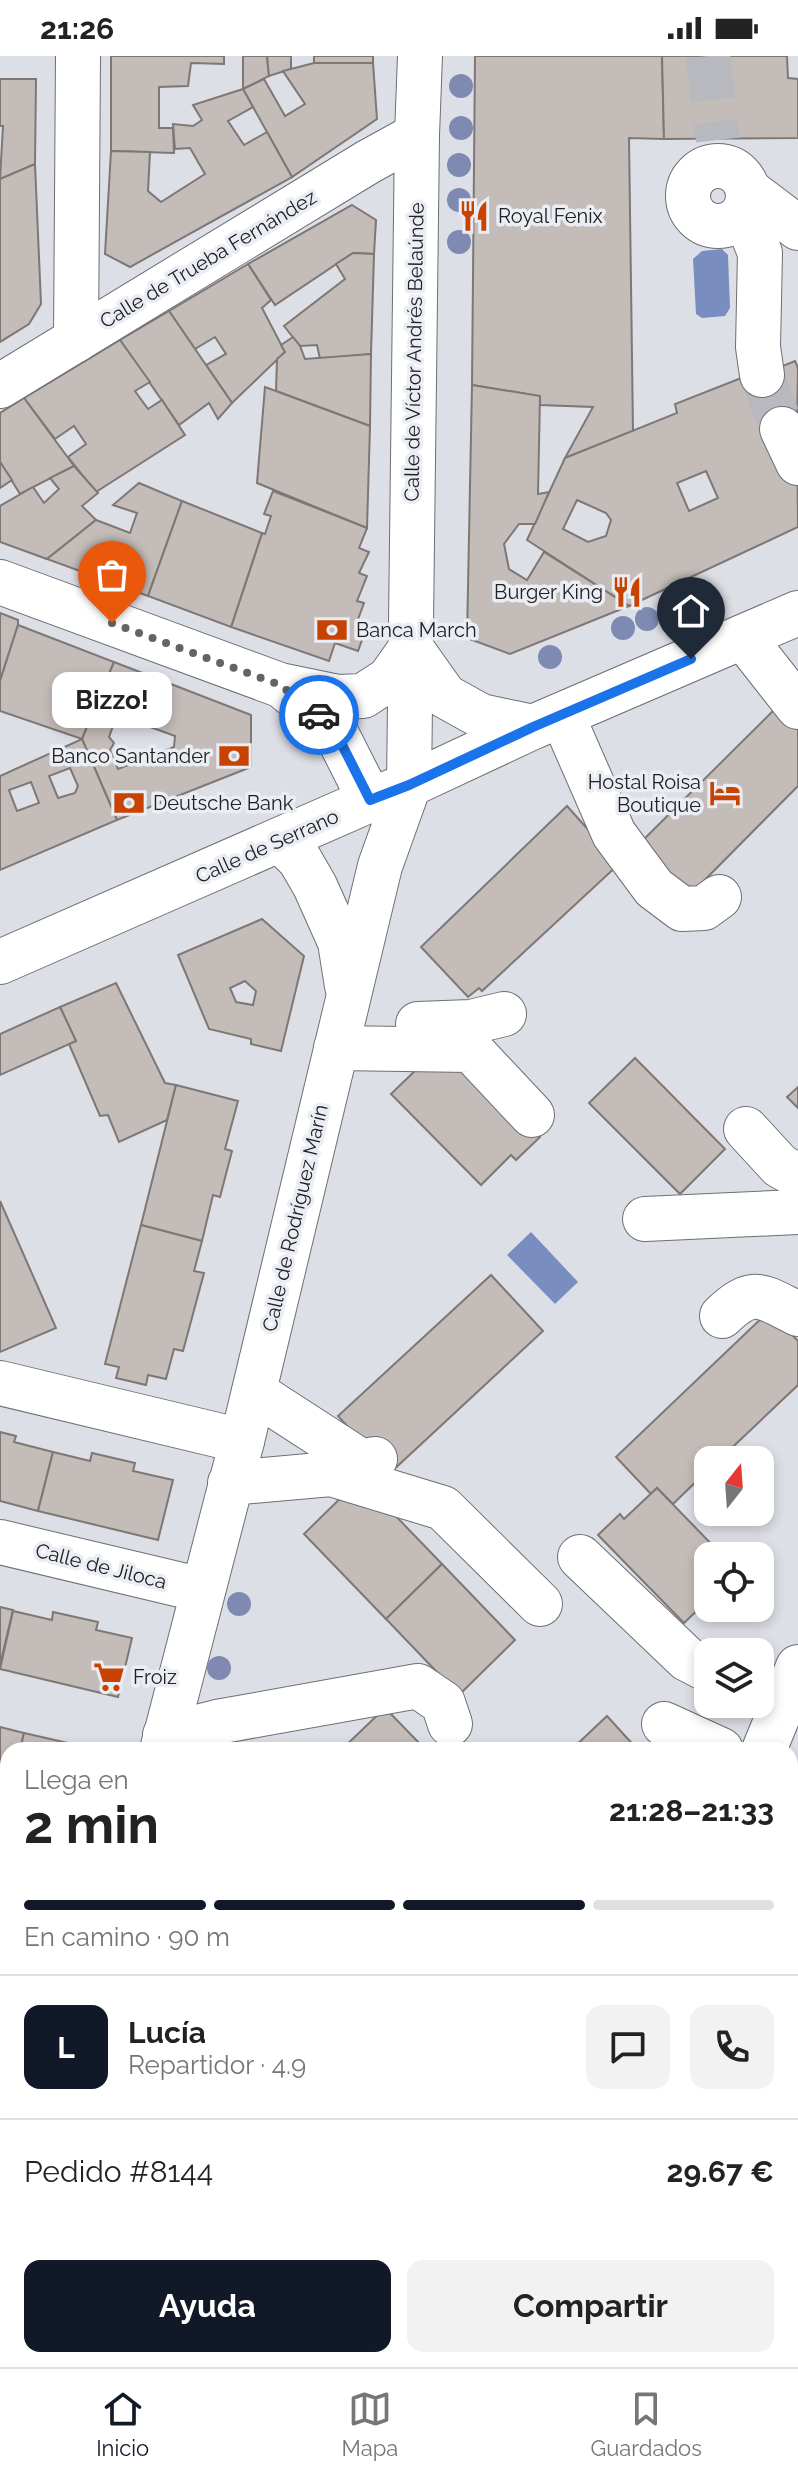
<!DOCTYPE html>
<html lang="es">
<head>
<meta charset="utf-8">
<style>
  body { margin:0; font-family:Raleway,sans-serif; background:#f2f2f2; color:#222; height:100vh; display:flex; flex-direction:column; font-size:30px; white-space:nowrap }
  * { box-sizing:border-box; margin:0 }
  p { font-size:26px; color:#767676 }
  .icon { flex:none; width:44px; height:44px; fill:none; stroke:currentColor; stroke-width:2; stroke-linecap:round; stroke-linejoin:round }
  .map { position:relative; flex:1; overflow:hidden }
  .panel { position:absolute; left:0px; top:1686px; width:798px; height:626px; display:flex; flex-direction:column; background:#fff; border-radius:24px 24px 0 0; box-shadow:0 4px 12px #0003 }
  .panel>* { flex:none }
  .needle { width:52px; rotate:17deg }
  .controls { position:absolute; left:694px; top:1390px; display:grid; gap:16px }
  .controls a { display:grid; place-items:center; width:80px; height:80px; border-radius:16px; background:#fff; box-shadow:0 4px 12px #0003; font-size:40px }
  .pin { position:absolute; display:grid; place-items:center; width:68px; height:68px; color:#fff; margin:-82px -34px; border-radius:50% 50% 50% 0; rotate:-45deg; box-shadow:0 0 8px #0007 }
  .pin .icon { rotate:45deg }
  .courier { position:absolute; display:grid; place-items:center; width:80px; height:80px; margin:-40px; border:6px solid #1a73e8; border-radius:50%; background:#fff; color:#222; box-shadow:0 2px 10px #0007 }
  .bubble { position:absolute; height:56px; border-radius:16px; background:#fff; box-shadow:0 4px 12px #0003; font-size:26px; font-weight:700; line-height:56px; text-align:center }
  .overview em { font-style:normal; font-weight:700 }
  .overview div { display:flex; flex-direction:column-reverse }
  .overview { display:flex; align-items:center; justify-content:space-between; height:136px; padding:0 24px }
  h1 { font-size:52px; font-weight:700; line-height:60px }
  .bar { display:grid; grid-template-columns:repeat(4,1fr); gap:12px 8px; align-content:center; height:96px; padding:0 24px }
  .bar i { height:10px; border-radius:6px; background:#e0e0e0 }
  .bar .selected { background:#111827 }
  .bar p { grid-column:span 4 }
  .line { display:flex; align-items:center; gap:20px; padding:0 24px; border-top:2px solid #e0e0e0 }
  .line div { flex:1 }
  .round { display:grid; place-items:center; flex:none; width:84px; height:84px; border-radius:16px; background:#f2f2f2 }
  .primary-button { display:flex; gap:16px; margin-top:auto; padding:16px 24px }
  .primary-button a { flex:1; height:92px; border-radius:16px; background:#111827; color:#fff; font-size:32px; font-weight:700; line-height:92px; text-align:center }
  .primary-button a+a { background:#f2f2f2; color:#222 }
  .status { display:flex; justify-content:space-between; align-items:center; height:56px; padding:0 40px; background:#fff; direction:ltr }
  .status svg { height:22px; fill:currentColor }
  .tab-bar { display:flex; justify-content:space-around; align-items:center; height:112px; border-top:2px solid #e0e0e0; background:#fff; font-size:22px; color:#767676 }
  .tab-bar a { display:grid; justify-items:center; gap:4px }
  .tab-bar .selected { color:#111827 }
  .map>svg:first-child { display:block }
  .green { fill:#b8cbfe }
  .water { fill:#798dc1 }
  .building { fill:#c3bcb9; stroke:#7e7775; stroke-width:2; fill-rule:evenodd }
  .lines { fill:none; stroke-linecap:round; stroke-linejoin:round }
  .minor-tunnel { stroke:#b7b9bf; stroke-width:44; stroke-dasharray:44 22; stroke-linecap:butt }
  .minor-casing { stroke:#6d6f75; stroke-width:46 }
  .major-casing { stroke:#6d6f75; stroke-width:46 }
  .minor { stroke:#fff; stroke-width:44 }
  .major { stroke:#fff; stroke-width:44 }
  .tree { fill:#7e8ab2 }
  .done { stroke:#626467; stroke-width:8; stroke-dasharray:0 14.4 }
  .route { stroke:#1a73e8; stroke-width:10 }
  .labels { text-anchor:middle; stroke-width:7; stroke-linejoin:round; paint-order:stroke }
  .poi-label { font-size:20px; fill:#202123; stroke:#eaedf3; text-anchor:start }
  .street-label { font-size:20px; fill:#202123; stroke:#eaedf3 }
</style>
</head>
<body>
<div class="status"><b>21:26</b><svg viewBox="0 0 49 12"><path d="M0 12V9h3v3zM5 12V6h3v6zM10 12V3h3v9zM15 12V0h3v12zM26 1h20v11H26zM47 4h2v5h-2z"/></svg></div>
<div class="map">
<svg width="798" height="2311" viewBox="0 0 798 2311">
  <rect width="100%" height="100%" fill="#dddfe6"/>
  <polygon class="green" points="790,2288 798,2290 798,2311 634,2311 637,2304 790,2304"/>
  <g class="water">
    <polygon points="722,193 728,199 730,252 725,260 702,262 696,258 693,203 702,195"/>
    <polygon points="531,1176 578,1226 555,1248 507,1199"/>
  </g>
  <g class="building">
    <polygon points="111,0 224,0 224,8 191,7 188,30 159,31 159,72 173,72 174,97 111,95"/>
    <polygon points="243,0 267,0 269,20 243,33"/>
    <polygon points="267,0 291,0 291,13 269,20"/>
    <rect x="314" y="0" width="59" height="7"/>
    <polygon points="475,0 662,0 664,83 629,82 633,375 565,402 593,351 540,349 540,340 472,329"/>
    <polygon points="662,0 787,0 788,22 798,23 798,82 664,83"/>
    <polygon points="314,7 373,7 377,63 292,121 243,33 264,23 285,60 305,48 283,15"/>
    <polygon points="0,23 36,23 35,108 0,123 3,70 0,70"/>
    <polygon points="243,33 253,51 228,65 244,89 267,76 292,121 130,211 105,198 111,95 150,96 148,135 161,146 205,118 190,92 175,93 173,68 193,70 202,64 193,49"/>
    <polygon points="35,108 41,248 29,268 0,286 0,123"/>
    <polygon points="352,149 376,164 374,198 353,197 275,249 248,208"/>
    <polygon points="353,197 374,198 371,298 320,303 317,289 300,290 284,270 345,223 336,208"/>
    <polygon points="248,208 271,244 262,252 285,296 232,347 206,309 226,298 215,281 195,293 169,255"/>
    <polygon points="169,255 232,347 218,363 209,347 179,369 120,284"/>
    <polygon points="293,281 300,290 305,303 371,298 370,370 276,335 277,303 285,296 281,289"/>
    <polygon points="120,284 150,326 135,335 148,353 162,344 185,379 96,436 68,401 86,388 74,370 55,383 24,342"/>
    <polygon points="795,305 798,312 797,366 775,313"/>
    <path d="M775 313 797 366 798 471 629 550 527 484 565 402 677 357 675 348 759 315ZM706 415 718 442 689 455 677 427ZM577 444 606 457 611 464 606 480 588 486 563 473Z"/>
    <polygon points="472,329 540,340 538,438 549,436 535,468 519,468 504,488 509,513 527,524 544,496 629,550 510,598 467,582"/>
    <polygon points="265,331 370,370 367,472 257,427"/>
    <polygon points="24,342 74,410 20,438 0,406 0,357"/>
    <polygon points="0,406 12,424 0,432"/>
    <polygon points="74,410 98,437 82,450 96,464 47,503 0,486 0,450 33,431 44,447 59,433 50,422"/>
    <polygon points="139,427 182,445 148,540 47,503 96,464 130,477 137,457 113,449"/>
    <polygon points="273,435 367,472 359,492 369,496 359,517 367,520 357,545 364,547 356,569 366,573 358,595 335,587 329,605 231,571 262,477 265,478 271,460 264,458"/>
    <polygon points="182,445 262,477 231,571 148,540"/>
    <polygon points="0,557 18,564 18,569 0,625"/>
    <polygon points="18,569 114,606 82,683 0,655 0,625"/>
    <path d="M114 606 251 659V711L117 764 82 683ZM117 659 175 680 174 691 118 713 110 694 114 687 109 681Z"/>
    <polygon points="792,636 798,642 798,730 669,860 619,808"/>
    <path d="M82 683 117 764 0 814V720ZM70 712 78 730 75 737 58 742 49 720ZM31 726 39 747 17 755 9 734Z"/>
    <polygon points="567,750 619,808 482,935 479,932 468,941 421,891"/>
    <path d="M262 863 304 900 281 995 251 988V983L209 973 178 899ZM245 925 256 935 253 949 236 946 230 932Z"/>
    <polygon points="116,927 165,1027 176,1029 167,1064 119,1086 108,1059 100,1060 69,988 76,985 60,951"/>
    <polygon points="60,951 76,985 0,1019 0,978"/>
    <polygon points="442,980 540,1081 516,1104 511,1099 481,1129 391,1038 423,1007"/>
    <polygon points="635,1002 725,1093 680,1138 589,1047"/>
    <polygon points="176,1029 238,1045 225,1093 232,1095 220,1141 213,1139 202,1185 141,1169"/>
    <polygon points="798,1031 798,1052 787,1041"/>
    <polygon points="0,1145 56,1272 0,1296"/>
    <polygon points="141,1169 202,1185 194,1215 204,1217 183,1295 174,1293 166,1323 148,1319 146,1329 116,1322 119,1311 105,1308"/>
    <polygon points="491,1219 543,1275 390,1417 338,1360"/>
    <polygon points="769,1255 798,1285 798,1329 719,1404 708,1404 708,1414 673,1448 657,1432 651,1438 616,1401"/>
    <polygon points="0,1376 16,1380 14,1386 53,1396 38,1455 0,1445"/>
    <polygon points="53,1396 90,1405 92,1397 135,1407 133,1415 173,1424 158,1484 38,1455"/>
    <polygon points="360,1423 442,1508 386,1563 304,1478"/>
    <polygon points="657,1432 723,1500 708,1500 708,1531 700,1538 707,1545 684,1567 598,1479 620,1458 624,1463"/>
    <polygon points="442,1508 515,1584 459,1639 386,1563"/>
    <polygon points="0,1551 13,1554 0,1609"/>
    <polygon points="13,1555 52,1564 53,1556 98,1566 96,1574 132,1582 118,1641 0,1613"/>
    <polygon points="385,1652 426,1694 341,1694"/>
    <polygon points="607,1660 638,1694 571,1694"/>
    <polygon points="0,1671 24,1677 20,1694 8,1694 8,1708 0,1706"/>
    <polygon points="24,1677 90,1692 90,1694 20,1694"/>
    <polygon points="8,1746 8,1818 0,1816 0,1782"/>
    <polygon points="790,1990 798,1993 798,2066 790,2063"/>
    <polygon points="198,2304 403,2304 400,2311 196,2311"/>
  </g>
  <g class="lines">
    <g class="minor-tunnel">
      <polyline points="708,0 718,84"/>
      <polyline points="762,319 782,373"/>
    </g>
    <defs>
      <g id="minor">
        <circle cx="718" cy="140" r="30"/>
        <polyline points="748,134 798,172"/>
        <polyline points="744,157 760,197 758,291 762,319"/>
        <polyline points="76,284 78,0"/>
        <polyline points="0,330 368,106 417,79"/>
        <polyline points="782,373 798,407"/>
        <polyline points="0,526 280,629 338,641 363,640 389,623 411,592"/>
        <polyline points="743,581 798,651"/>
        <polyline points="411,592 445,640 481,660 533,671"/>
        <polyline points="288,635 332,669 370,744"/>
        <polyline points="562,659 614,778 654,832 682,853 704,852 719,841"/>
        <polyline points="277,786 289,793 300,804 315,830 340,886 347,930"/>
        <polyline points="0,906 370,744 409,729 533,671 798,557"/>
        <polyline points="418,968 471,966 504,958"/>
        <polyline points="336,992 471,994 532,1059"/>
        <polyline points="746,1073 780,1110 798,1120"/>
        <polyline points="645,1163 798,1156"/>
        <path d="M722 1260C754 1229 763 1241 798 1258"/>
        <polyline points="0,1327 242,1385"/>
        <polyline points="254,1336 362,1406 375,1403"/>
        <polyline points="230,1427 331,1418 443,1452 540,1548"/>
        <polyline points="0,1486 202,1534"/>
        <polyline points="580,1501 687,1603 708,1614"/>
        <polyline points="664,1668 721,1694"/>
        <polyline points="165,1679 217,1666 418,1630 443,1647 450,1668"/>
        <polyline points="162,1694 242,1385 380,810 409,729 417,79 420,0"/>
        <polyline points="790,1885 798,1888"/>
        <polyline points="790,1948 798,1949"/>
        <polyline points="11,2311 13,2304"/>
        <polyline points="178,2311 181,2304"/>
      </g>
      <g id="major">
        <polyline points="764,1694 798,1611"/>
        <polyline points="0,1949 8,1952"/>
        <polyline points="790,2198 798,2201"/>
        <polyline points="518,2311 521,2304"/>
      </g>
    </defs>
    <use href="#minor" class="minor-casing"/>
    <use href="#major" class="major-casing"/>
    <use href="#minor" class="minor"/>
    <use href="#major" class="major"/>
  </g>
  <g class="tree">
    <circle cx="461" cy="30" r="12"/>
    <circle cx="461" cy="72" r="12"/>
    <circle cx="459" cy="109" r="12"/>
    <circle cx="459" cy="144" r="12"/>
    <circle cx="459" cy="186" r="12"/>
    <circle cx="671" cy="554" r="12"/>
    <circle cx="647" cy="563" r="12"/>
    <circle cx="623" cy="572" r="12"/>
    <circle cx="550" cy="601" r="12"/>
    <circle cx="239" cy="1548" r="12"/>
    <circle cx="219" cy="1612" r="12"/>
  </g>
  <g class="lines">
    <polyline class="done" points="112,567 280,629 319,659"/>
    <polyline class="route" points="319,659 332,669 370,744 409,729 533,671 691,603"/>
  </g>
  <defs>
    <symbol id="restaurant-bare" viewBox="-9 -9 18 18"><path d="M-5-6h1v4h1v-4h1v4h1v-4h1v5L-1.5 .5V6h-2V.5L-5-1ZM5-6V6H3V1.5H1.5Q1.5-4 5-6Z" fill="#c84202" stroke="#eaedf3" stroke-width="2.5" paint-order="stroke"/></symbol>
    <symbol id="bank-bare" viewBox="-9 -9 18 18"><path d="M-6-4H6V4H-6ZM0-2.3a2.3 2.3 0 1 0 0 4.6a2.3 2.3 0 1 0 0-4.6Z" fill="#c84202" stroke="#eaedf3" stroke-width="2.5" paint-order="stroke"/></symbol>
    <symbol id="hotel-bare" viewBox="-9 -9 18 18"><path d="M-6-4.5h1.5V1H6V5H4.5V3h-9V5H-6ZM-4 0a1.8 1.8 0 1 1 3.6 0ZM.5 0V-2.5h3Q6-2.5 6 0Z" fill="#c84202" stroke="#eaedf3" stroke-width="2.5" paint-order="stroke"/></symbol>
    <symbol id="supermarket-bare" viewBox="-9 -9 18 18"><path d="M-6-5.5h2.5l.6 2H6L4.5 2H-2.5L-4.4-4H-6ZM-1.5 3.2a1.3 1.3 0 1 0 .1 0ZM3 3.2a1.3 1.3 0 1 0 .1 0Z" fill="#c84202" stroke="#eaedf3" stroke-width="2.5" paint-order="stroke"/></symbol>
  </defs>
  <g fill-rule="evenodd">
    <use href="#restaurant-bare" x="452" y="138" width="44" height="44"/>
    <use href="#restaurant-bare" x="605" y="514" width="44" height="44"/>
    <use href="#bank-bare" x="310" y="552" width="44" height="44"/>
    <use href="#bank-bare" x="212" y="678" width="44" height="44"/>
    <use href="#hotel-bare" x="703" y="715" width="44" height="44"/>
    <use href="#bank-bare" x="107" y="725" width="44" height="44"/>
    <use href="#supermarket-bare" x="87" y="1599" width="44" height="44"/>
  </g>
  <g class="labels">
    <g class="poi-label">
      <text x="498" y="167">Royal Fenix</text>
      <text x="603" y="543" text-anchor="end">Burger King</text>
      <text x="356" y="581">Banca March</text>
      <text x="210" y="707" text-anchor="end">Banco Santander</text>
      <text x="701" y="733" text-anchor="end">Hostal Roisa<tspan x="701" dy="23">Boutique</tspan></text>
      <text x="153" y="754">Deutsche Bank</text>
      <text x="133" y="1628">Froiz</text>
    </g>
    <g class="street-label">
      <text transform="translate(208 203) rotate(-31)" y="7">Calle de Trueba Fernández</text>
      <text transform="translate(414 296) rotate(-89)" y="7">Calle de Víctor Andrés Belaúnde</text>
      <text transform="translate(267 790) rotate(-24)" y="7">Calle de Serrano</text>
      <text transform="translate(295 1162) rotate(-77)" y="7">Calle de Rodríguez Marín</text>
      <text transform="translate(101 1510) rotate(14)" y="7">Calle de Jiloca</text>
    </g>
  </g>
</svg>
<div class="controls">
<a><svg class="needle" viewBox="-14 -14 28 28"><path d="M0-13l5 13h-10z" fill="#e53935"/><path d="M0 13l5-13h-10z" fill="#767676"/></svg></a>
<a><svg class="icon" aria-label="locate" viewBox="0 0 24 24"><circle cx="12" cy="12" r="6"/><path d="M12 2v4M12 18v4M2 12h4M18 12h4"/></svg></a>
<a><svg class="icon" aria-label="layers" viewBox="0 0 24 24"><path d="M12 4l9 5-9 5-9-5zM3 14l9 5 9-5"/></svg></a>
</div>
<div class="pin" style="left:112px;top:567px;background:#ea580c"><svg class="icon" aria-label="bag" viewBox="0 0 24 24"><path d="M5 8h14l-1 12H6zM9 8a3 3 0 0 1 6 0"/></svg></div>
<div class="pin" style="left:691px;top:603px;background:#1f2937"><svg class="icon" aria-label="home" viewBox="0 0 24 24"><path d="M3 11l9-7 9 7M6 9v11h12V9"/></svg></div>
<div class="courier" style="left:319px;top:659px"><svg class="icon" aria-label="car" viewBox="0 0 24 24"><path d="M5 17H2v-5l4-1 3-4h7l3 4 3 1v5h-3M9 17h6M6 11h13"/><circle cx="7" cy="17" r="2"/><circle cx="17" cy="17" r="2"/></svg></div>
<div class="bubble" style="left:52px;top:616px;width:120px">Bizzo!</div>
<section class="panel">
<div class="overview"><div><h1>2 min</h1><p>Llega en</p></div><em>21:28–21:33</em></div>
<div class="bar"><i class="selected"></i><i class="selected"></i><i class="selected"></i><i></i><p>En camino · 90 m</p></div>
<div class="line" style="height:144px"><b class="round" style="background:#111827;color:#fff">L</b><div><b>Lucía</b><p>Repartidor · 4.9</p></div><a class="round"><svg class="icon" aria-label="chat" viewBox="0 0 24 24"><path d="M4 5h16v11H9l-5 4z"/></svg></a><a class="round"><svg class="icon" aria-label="phone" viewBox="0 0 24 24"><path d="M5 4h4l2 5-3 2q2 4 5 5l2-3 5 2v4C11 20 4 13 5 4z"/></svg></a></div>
<div class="line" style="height:104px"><div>Pedido #8144</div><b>29.67 €</b></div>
<div class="primary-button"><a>Ayuda</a><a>Compartir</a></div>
</section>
</div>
<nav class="tab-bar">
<a class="selected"><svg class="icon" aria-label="home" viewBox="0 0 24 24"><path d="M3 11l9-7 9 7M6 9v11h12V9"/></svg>Inicio</a>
<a><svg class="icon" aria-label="map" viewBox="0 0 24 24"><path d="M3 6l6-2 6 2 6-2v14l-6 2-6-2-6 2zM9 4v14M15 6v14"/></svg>Mapa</a>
<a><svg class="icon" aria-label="saved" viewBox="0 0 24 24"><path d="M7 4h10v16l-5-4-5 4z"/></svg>Guardados</a>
</nav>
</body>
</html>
